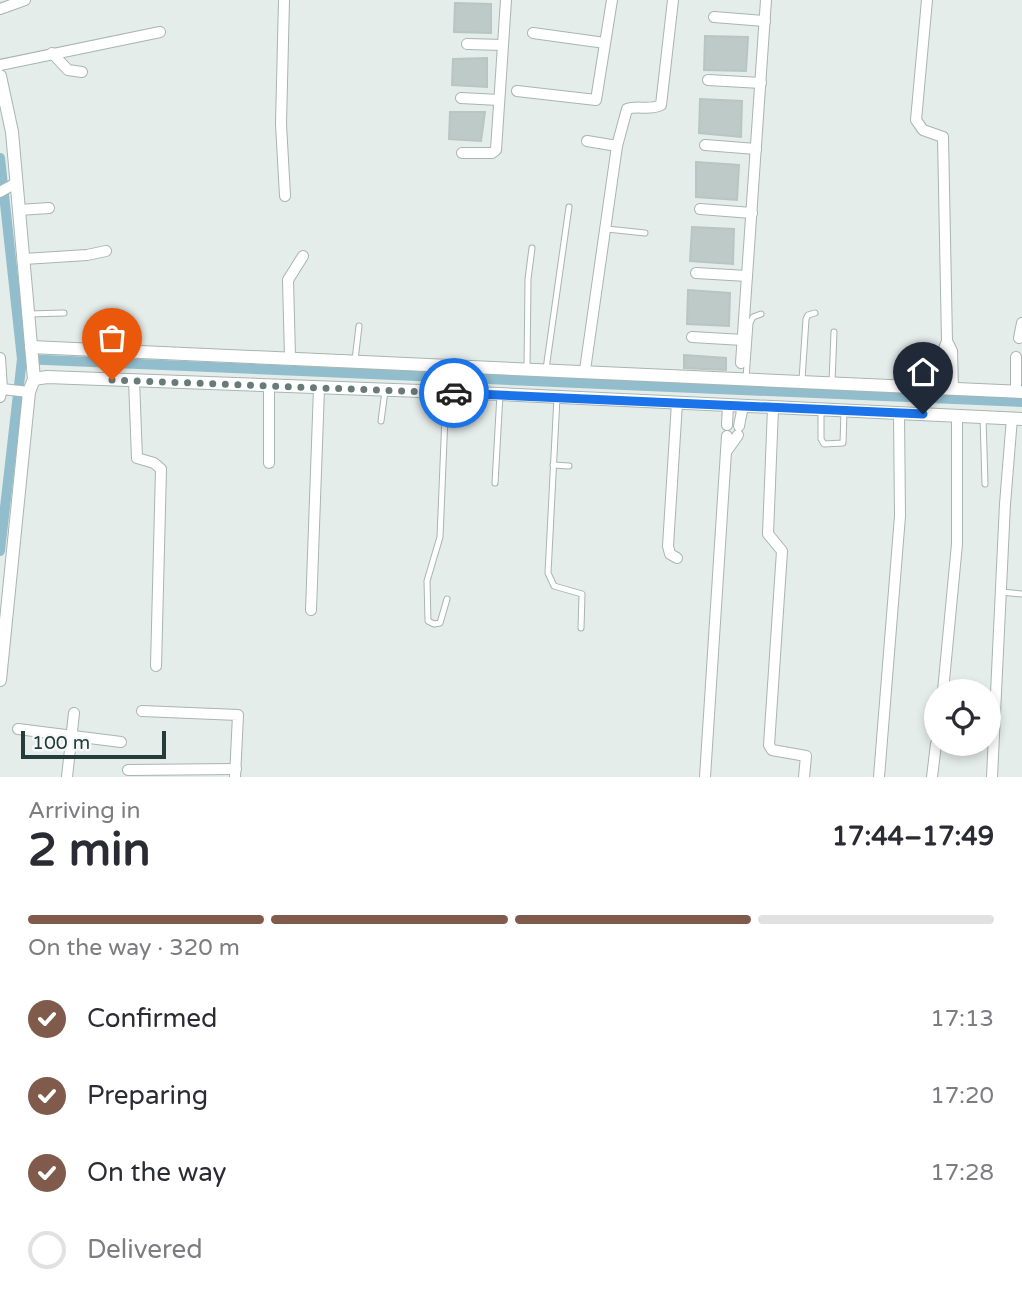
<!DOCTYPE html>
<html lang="en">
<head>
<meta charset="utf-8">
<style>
  body { margin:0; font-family:"Varela Round",sans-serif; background:#f2f2f3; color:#2b2b33; height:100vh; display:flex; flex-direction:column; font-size:26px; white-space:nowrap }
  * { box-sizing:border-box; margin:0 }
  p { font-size:23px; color:#7c7c81 }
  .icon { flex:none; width:38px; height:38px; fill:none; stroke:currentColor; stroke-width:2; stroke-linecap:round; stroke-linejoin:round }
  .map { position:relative; height:777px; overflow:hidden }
  .sheet { display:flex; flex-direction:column; background:#fff; flex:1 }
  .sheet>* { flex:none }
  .fabs { position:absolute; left:924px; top:679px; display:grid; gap:14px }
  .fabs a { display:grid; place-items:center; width:77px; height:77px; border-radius:50%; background:#fff; box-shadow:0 4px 10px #0003; font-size:35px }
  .scale { position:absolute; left:21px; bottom:18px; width:145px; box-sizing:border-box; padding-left:7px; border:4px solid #253d3a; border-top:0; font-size:19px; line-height:24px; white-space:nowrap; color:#253d3a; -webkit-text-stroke:5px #f5f9f8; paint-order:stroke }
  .pin { position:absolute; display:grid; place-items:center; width:60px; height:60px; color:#fff; margin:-72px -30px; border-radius:50% 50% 50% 0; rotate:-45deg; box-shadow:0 0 7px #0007 }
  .pin .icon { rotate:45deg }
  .courier { position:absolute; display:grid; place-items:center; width:70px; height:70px; margin:-35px; border:5px solid #1a73e8; border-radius:50%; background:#fff; color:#222; box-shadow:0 2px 9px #0007 }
  .overview em { font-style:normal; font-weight:700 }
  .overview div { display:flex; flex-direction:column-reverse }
  .overview { display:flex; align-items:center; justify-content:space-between; height:119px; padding:0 28px }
  h1 { font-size:46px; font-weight:700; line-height:52px }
  .bar { display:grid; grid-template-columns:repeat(4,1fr); gap:10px 7px; align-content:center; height:84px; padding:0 28px }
  .bar i { height:9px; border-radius:5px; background:#e1e1e2 }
  .bar .active { background:#805b4b }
  .bar p { grid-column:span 4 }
  ol { padding:0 28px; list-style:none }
  li { display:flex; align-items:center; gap:21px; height:77px }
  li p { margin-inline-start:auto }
  li .icon { padding:7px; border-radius:50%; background:#805b4b; color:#fff; stroke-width:4 }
  li:last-child { color:#7c7c81 }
  li i { width:38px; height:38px; border:4px solid #e1e1e2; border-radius:50% }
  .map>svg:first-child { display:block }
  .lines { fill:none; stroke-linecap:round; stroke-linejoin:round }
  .canal { stroke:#91bdcd; stroke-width:10 }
  .building { fill:#bdcac7; stroke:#b8c6c2; stroke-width:2 }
  .service-casing { stroke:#a8b5b2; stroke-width:7 }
  .minor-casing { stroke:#a8b5b2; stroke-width:12 }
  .tertiary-casing { stroke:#a8b5b2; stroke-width:14 }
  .service { stroke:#fff; stroke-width:5 }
  .minor { stroke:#fff; stroke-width:10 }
  .tertiary { stroke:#fff; stroke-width:12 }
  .done { stroke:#687b78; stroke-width:7; stroke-dasharray:0 12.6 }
  .route { stroke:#1a73e8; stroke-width:9 }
</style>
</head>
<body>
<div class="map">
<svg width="1022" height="777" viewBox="0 0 1022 777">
  <rect width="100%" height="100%" fill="#e5edea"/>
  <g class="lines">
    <g class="canal">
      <polyline points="0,158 22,359 0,551"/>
      <polyline points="22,359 1022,402"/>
    </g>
  </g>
  <g class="building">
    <polygon points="455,3 491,4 491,33 454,32"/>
    <polygon points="705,36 748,37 746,71 704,70"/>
    <polygon points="487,58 487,87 452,85 453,59"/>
    <polygon points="700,99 742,101 741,137 699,133"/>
    <polygon points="450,112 485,112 481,141 449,139"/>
    <polygon points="696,162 739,165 737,200 696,197"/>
    <polygon points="692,227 734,229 733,264 690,261"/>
    <polygon points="688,290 730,293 729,326 687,324"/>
    <polygon points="684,355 726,358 726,370 684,368"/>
  </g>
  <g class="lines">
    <defs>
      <g id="service">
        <polyline points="607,229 645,233"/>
        <polyline points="29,314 64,313"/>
        <polyline points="355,360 359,326"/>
        <polyline points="527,368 528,279 532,248"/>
        <polyline points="546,369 569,207"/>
        <polyline points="746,378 750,323 753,317 761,314"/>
        <polyline points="802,380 806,319 808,315 815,313"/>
        <polyline points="832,382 834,332"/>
        <polyline points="446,392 440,537 427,581 428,621 434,624 440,623 447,599"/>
        <polyline points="557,397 548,573 554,586 582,594 581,628"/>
        <polyline points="821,410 821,439 824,444 843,443 844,411"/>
        <polyline points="983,417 985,484"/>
        <polyline points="381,421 385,391"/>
        <polyline points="553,465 569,466"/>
        <polyline points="495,483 500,394"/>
        <polyline points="1001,592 1022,594"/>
      </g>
      <g id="minor">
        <polyline points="284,0 281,124 285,196"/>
        <polyline points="927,0 916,120 923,130 943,137 947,341 943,351 941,388"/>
        <polyline points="0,9 25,0"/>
        <polyline points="714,17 765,21"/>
        <polyline points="533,33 605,43"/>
        <polyline points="467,44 503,45"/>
        <polyline points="52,53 68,70 82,72"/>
        <polyline points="0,65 160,32"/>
        <polyline points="708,80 761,83"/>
        <polyline points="517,91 596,100 612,0"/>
        <polyline points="461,98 499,100"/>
        <polyline points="587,141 617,146"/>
        <polyline points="705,145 756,149"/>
        <polyline points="462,153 492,153 496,150 506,0"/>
        <polyline points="0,192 16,183"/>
        <polyline points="700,209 752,213"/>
        <polyline points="19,210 49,208"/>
        <polyline points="24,259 87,255 106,251"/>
        <polyline points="696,273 747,276"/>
        <polyline points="692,337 743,340"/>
        <polyline points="1019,338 1022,323"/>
        <polyline points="947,341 952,351 953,388"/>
        <polyline points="290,357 288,280 303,256"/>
        <polyline points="0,358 2,389"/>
        <polyline points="741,363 766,0"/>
        <path d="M585 370 617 146 627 109C639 105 649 111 661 105L673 0"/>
        <polyline points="134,380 137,458 154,463 161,469 156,666"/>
        <polyline points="1016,392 1016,357"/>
        <polyline points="0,397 2,389 29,392"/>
        <polyline points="773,408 768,534 782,551 769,745 772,750 806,756 804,777"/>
        <polyline points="727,425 728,405"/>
        <polyline points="739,426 743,406"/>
        <polyline points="726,452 738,435"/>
        <polyline points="269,463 269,386"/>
        <polyline points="677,558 670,554 668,546 677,403"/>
        <polyline points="311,610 319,388"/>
        <polyline points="943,691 957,544 957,416"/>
        <polyline points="142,711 238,715 235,777"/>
        <polyline points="18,729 121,742"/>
        <polyline points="128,770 236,769"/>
        <polyline points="67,777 74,713"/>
        <polyline points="705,777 727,436"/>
        <polyline points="879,777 900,516 899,414"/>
        <polyline points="932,777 936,744"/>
        <polyline points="992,777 1005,504 1012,418"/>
      </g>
      <g id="tertiary">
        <polyline points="0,76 12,132 34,379 29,392 0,680"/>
        <polyline points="31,347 1022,392"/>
        <polyline points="34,379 47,377 500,394 1022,419"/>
      </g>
    </defs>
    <use href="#service" class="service-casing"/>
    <use href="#minor" class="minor-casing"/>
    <use href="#tertiary" class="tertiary-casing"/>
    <use href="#service" class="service"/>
    <use href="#minor" class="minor"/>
    <use href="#tertiary" class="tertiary"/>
  </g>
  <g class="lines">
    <polyline class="done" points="112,380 454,393"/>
    <polyline class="route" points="454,393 923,414"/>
  </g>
</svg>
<div class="fabs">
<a><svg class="icon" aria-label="locate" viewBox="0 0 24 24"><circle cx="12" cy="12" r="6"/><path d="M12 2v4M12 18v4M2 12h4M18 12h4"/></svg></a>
</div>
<div class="scale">100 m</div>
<div class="pin" style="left:112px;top:380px;background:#ea580c"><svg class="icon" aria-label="bag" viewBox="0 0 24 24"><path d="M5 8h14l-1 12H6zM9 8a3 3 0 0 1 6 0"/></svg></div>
<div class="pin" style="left:923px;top:414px;background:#1f2937"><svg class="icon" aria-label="home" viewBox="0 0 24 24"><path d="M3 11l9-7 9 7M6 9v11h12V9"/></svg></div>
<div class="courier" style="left:454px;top:393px"><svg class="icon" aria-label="car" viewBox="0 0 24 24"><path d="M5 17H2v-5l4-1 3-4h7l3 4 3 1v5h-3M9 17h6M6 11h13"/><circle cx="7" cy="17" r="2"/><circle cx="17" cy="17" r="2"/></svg></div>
</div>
<section class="sheet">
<div class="overview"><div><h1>2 min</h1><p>Arriving in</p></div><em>17:44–17:49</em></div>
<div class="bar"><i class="active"></i><i class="active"></i><i class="active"></i><i></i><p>On the way · 320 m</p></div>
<ol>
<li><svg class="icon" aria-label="check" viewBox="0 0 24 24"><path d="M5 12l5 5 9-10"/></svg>Confirmed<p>17:13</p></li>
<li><svg class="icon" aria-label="check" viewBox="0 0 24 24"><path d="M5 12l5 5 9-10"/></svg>Preparing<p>17:20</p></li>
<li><svg class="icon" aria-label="check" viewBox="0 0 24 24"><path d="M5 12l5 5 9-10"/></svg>On the way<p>17:28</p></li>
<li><i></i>Delivered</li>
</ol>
</section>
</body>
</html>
